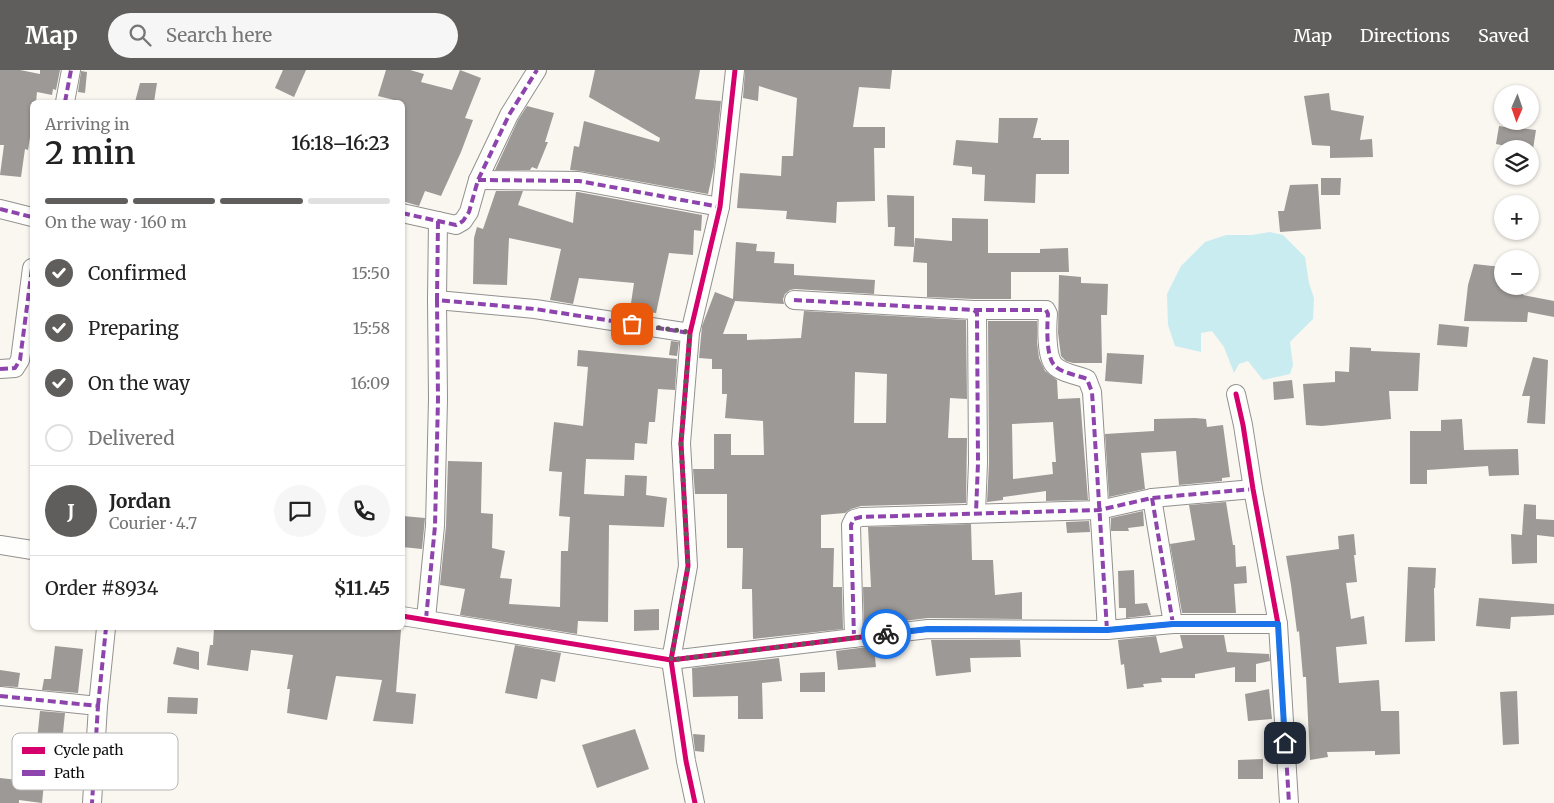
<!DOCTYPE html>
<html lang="en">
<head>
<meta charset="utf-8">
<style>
  body { margin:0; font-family:Merriweather,serif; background:#f6f6f6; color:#222; height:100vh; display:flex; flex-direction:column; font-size:19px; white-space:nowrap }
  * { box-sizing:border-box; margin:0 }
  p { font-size:16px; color:#767676 }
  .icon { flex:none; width:28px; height:28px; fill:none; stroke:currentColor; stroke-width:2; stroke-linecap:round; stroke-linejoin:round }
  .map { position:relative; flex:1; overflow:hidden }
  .sheet { position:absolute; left:30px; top:30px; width:375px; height:530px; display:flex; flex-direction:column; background:#fff; border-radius:8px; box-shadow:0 1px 4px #0004 }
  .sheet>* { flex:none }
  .needle { width:32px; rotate:182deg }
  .buttons { position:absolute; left:1494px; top:15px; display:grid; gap:10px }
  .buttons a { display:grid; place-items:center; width:45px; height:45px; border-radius:50%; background:#fff; box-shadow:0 1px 4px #0004; font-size:25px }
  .pin { position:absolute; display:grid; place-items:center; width:42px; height:42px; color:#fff; margin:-21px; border-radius:10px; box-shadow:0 2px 8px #0006 }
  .courier { position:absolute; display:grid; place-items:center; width:50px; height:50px; margin:-25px; border:4px solid #1a73e8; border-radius:50%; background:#fff; color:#222; box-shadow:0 1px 6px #0007 }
  .summary em { font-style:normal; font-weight:600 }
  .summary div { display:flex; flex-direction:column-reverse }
  .summary { display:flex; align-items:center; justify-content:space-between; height:85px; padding:0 15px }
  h1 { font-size:32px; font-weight:600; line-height:38px }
  .bar { display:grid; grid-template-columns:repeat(4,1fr); gap:8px 5px; align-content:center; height:60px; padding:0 15px }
  .bar i { height:6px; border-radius:4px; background:#e0e0e0 }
  .bar .selected { background:#5f5e5c }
  .bar p { grid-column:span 4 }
  .line { display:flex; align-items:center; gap:12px; padding:0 15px; border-top:1px solid #e0e0e0 }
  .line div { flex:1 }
  .round { display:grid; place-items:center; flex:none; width:52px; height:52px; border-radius:26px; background:#f6f6f6 }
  ol { padding:0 15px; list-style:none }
  li { display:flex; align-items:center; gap:15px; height:55px }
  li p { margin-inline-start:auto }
  li .icon { padding:5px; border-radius:50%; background:#5f5e5c; color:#fff; stroke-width:4 }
  li:last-child { color:#767676 }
  li i { width:28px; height:28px; border:2px solid #e0e0e0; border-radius:50% }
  header { display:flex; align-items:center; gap:30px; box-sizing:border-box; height:70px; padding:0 25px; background:#5f5e5c; color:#fff }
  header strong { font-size:24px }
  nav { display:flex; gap:28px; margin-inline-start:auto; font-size:18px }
  .search { width:350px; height:45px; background:#f6f6f6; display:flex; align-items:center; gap:12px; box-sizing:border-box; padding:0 18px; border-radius:28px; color:#767676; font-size:19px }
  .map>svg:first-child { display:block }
  .water { fill:#c9ecf1 }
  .building { fill:#9c9996; fill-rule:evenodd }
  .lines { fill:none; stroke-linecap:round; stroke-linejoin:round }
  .minor-casing { stroke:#93918f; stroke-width:20 }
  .minor { stroke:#fefefd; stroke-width:18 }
  .quiet { stroke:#8e44ad; stroke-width:4; stroke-dasharray:8 4; stroke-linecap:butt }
  .cycleway-casing { stroke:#fff; stroke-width:8 }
  .cycleway { stroke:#d6006c; stroke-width:5 }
  .done { stroke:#5f5e5c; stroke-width:5; stroke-dasharray:0 9 }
  .route { stroke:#1a73e8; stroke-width:6 }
  .key { fill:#fff; stroke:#b6b6b6; stroke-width:1 }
  .key-label { font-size:14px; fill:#0c0c0c }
</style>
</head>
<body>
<header>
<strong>Map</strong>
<div class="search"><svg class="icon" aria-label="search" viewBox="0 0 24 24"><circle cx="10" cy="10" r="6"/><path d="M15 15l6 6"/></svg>Search here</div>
<nav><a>Map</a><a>Directions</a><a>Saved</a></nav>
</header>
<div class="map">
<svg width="1554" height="733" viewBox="0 0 1554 733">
  <rect width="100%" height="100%" fill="#faf6f0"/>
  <polygon class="water" points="1270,162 1283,165 1305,187 1309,213 1314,228 1313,249 1290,272 1293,295 1290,304 1263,310 1248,291 1239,294 1234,303 1224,277 1212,261 1201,263 1201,282 1175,276 1168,255 1167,224 1181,196 1205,172 1226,165 1252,165"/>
  <g class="building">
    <polygon points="0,0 20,0 40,4 40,0 60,0 56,20 53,19 52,25 37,22 36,32 32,32 32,55 28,80 25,79 21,107 0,105 4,75 0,75"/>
    <polygon points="283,0 306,0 294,27 275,18"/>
    <polygon points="386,0 410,0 424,4 421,12 452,20 460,0 481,8 465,48 473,50 461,82 441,126 425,121 419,136 402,131 402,32 378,26"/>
    <polygon points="595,0 700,0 695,29 721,31 714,97 708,124 581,101 570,100 574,76 579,77 584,51 659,72 660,68 589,27"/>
    <polygon points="745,0 892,0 890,19 859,17 853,57 885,57 885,78 874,78 875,131 837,132 836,153 786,149 787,141 737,138 740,103 781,106 782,86 793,86 797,28 759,16 758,31 743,28"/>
    <polygon points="81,1 87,2 85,23 78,22"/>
    <polygon points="140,13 157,13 154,32 135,32"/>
    <polygon points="1329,23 1331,40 1364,46 1360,70 1372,69 1373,87 1330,88 1330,76 1312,75 1304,26"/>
    <polygon points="527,36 554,43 545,72 548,72 537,99 532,97 530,100 495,100 518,50"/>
    <polygon points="999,48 1038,48 1033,68 1041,68 1041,70 1069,70 1069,104 1036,104 1035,133 984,131 985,105 972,104 972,97 953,95 956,70 998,73"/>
    <polygon points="1499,56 1520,60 1521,58 1536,60 1533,79 1521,79 1496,74"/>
    <polygon points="1321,108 1341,108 1340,125 1321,125"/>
    <polygon points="1318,114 1321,159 1280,162 1278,141 1284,141 1290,115"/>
    <polygon points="496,121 523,121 518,135 573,153 576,122 578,122 702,145 701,161 694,160 693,185 669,183 656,243 630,240 634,213 579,208 573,234 556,231 550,230 561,179 509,168 507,215 473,214 474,168 477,157 483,159"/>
    <polygon points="887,125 914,126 914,177 894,176 895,157 888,157"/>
    <polygon points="952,148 988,149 988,183 1040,183 1040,179 1068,178 1069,202 1011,202 1011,229 974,229 927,227 927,193 913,192 915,168 952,171"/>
    <path d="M736 172 757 174 756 181 775 182 774 193 794 194V205L875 210 874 224 795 219 790 220 785 224 783 229 784 234 735 231 723 264H747V270L801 268 804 241 966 250 967 329 950 328 948 368H967L966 433 861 436 851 439 845 443 821 445V478H834L833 517H842L843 559 753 569 752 519H742L743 478H727V424H695L693 399H714V364H731V385H764L763 351 725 348 727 324H722V299H712V289L699 288 702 256 715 222 733 229ZM855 302 887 304 886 353H854Z"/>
    <polygon points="1474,194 1502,197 1502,216 1524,216 1523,225 1554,231 1554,247 1528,242 1527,252 1464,251 1468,215"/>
    <polygon points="1059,205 1081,207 1081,213 1108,214 1107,245 1101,245 1102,293 1073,293 1066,291 1061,286 1058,263"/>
    <path d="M988 251H1037V272L1039 288 1045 301 1057 310 1058 329 1080 328 1088 430 1046 431V421L1003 427V430L987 432 989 393ZM1053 352 1056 392H1052L1053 404 1013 409 1012 354Z"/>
    <polygon points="1439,254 1469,257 1467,277 1437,275"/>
    <polygon points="671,271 679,272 677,286 669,285"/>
    <polygon points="1350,277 1371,278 1371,281 1420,283 1418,321 1389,321 1391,349 1322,356 1306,355 1303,314 1335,312 1335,301 1349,302"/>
    <polygon points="578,280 677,289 675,320 658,319 655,352 649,352 647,374 635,373 634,390 586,389 584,424 624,426 625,405 647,406 646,425 667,428 664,457 609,455 608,552 578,551 577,564 460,545 465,519 440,515 446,456 448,391 482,392 481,443 493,444 492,478 505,481 500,508 512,509 509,534 560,537 561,481 568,481 570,447 559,446 562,402 549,401 554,352 583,356 588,297 577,296"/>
    <polygon points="1107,283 1144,285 1142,314 1105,311"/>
    <polygon points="1533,287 1548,290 1545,354 1527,353 1530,326 1522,326"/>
    <polygon points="1292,310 1294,328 1274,330 1273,312"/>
    <polygon points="1195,348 1206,349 1207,357 1223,355 1230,407 1222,408 1222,411 1179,415 1176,381 1141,383 1145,419 1109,427 1105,364 1154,361 1154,349"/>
    <polygon points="1462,349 1464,380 1518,379 1519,405 1489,406 1488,396 1427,400 1427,414 1410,414 1410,361 1441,361 1441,350"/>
    <polygon points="1226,432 1233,475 1235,475 1236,497 1246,496 1247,513 1234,514 1236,543 1182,543 1170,474 1195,470 1189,435"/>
    <polygon points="1524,434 1536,435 1536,449 1554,450 1554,467 1537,465 1537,493 1512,494 1511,464 1522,465"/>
    <polygon points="1143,441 1144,456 1128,458 1129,461 1111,461 1111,448"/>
    <polygon points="403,446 425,448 422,479 402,477"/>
    <polygon points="1089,451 1090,462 1067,463 1066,452"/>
    <polygon points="971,454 972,490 993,490 995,525 1022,522 1022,549 928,548 864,556 863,517 871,517 868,457"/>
    <polygon points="1354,464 1356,485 1354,485 1357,512 1346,513 1351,549 1364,546 1367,574 1336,577 1339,613 1379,610 1381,641 1399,641 1400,684 1375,685 1375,681 1327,682 1328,687 1310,690 1306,607 1303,607 1299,561 1297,562 1291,515 1286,486 1339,479 1338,466"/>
    <polygon points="1408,497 1436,498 1435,518 1434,518 1435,571 1405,572"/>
    <polygon points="1134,500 1135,534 1147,533 1151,545 1126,548 1126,538 1119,538 1118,501"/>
    <polygon points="1479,528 1554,534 1554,545 1511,547 1510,559 1476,556"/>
    <polygon points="659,539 659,560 634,561 634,540"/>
    <polygon points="214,558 380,558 401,560 396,622 416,624 413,654 373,651 382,610 336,606 327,650 287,643 290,619 287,619 293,585 251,580 248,601 207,595 210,575 213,575"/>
    <polygon points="1180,565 1224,565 1227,582 1269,584 1270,591 1256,594 1256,612 1235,612 1235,597 1195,604 1195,608 1161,608 1162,612 1143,614 1144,617 1127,619 1124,594 1121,595 1118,570 1156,566 1160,583 1183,578"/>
    <polygon points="931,570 1020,570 1021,587 970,588 971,602 936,606"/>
    <polygon points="515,575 561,583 555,612 541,609 537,629 505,623"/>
    <polygon points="55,576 83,579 78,623 42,620 44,609 51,609"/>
    <polygon points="874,576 876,597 838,600 836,581"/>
    <polygon points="177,577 199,582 199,600 173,594"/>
    <polygon points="779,588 782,611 762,613 763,649 738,649 738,626 693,627 692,598"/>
    <polygon points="0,600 20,603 18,617 0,616"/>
    <polygon points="825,602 825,622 800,622 800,603"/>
    <polygon points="1269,619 1272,649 1248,651 1245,624"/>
    <polygon points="1517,621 1519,674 1503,675 1500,622"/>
    <polygon points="168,627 198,628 197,644 167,643"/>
    <polygon points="40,641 65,643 59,702 34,700"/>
    <polygon points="635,659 649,699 597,718 582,675"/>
    <polygon points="693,664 705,665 704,682 695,681"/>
    <polygon points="1263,689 1263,709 1238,709 1238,690"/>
    <polygon points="0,708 44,713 42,733 19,730 19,733 0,733"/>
  </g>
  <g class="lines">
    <defs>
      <g id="minor">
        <polyline points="65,32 71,0"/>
        <polyline points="478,110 579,111 720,137"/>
        <polyline points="0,139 32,147"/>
        <polyline points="402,143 456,155 463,151 469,142 478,110 509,45 537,0"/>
        <polyline points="438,151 437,230 535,239 690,263"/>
        <polyline points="794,230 974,240 977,243 978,393 976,443"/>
        <path d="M974 240H1046L1048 244C1047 256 1046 286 1054 295 1061 303 1077 305 1087 309L1092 322 1107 560"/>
        <polyline points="0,299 15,298 20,290 32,198"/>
        <polyline points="1152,428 1173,554"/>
        <polyline points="0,475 32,480"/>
        <polyline points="402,546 671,590 928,559 1107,560 1173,554 1278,554 1253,419 1243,355 1236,324"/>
        <polyline points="426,549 435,456 438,329 437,230"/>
        <polyline points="1278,554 1289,733"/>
        <polyline points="854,568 851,455 854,449 861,447 1099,440 1152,428 1253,419"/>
        <polyline points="0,626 98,636 92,733"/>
        <polyline points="98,636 106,558"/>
        <polyline points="695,733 686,691 671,590 688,496 681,373 690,263 720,137 735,0"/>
      </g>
    </defs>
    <use href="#minor" class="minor-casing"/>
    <use href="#minor" class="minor"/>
    <g class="quiet">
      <polyline points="65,32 71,0"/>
      <polyline points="478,110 579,111 720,137"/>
      <polyline points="0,139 32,147"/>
      <polyline points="402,143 456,155 463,151 469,142 478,110 509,45 537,0"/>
      <polyline points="438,151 437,230 535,239 690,263"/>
      <polyline points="794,230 974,240 977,243 978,393 976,443"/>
      <path d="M974 240H1046L1048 244C1047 256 1046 286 1054 295 1061 303 1077 305 1087 309L1092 322 1107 560"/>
      <polyline points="0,299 15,298 20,290 32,198"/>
      <polyline points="1152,428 1173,554"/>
      <polyline points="426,549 435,456 438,329 437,230"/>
      <polyline points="1278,554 1289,733"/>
      <polyline points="854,568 851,455 854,449 861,447 1099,440 1152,428 1253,419"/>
      <polyline points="0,626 98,636 92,733"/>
      <polyline points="98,636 106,558"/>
    </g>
    <defs>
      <g id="cycleway">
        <polyline points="402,546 671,590 928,559 1107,560 1173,554 1278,554 1253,419 1243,355 1236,324"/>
        <polyline points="695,733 686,691 671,590 688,496 681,373 690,263 720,137 735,0"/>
      </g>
    </defs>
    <use href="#cycleway" class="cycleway-casing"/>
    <use href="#cycleway" class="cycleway"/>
  </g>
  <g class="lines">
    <polyline class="done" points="632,254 690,262 681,373 688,496 671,590 886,564"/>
    <polyline class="route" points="886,564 928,559 1107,560 1173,554 1278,554 1285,673"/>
  </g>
  <rect x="12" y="663" width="166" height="57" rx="8" class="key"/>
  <rect x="22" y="677" width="23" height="7" fill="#d6006c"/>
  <rect x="22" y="700" width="23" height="6" fill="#8e44ad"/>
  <g class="key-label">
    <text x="54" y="685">Cycle path</text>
    <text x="54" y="708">Path</text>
  </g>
</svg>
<div class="buttons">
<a><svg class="needle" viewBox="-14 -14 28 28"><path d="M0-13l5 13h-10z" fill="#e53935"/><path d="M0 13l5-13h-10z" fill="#767676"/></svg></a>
<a><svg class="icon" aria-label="layers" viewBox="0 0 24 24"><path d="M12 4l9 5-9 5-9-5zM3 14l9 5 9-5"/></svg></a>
<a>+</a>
<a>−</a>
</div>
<div class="pin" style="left:632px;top:254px;background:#ea580c"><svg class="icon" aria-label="bag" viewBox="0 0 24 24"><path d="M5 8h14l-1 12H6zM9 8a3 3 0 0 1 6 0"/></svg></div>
<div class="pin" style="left:1285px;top:673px;background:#1f2937"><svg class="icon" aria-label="home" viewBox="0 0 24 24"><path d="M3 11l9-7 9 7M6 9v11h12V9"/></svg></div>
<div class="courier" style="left:886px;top:564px"><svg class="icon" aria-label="bike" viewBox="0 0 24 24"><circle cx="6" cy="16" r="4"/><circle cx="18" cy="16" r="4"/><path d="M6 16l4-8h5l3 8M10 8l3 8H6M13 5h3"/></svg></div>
<section class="sheet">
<div class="summary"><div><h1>2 min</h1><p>Arriving in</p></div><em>16:18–16:23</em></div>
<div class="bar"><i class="selected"></i><i class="selected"></i><i class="selected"></i><i></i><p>On the way · 160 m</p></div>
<ol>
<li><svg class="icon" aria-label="check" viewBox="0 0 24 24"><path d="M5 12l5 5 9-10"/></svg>Confirmed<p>15:50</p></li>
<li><svg class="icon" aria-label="check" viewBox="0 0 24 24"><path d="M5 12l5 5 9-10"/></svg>Preparing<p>15:58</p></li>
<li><svg class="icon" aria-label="check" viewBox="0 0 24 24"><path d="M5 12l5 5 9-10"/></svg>On the way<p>16:09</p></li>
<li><i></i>Delivered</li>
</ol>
<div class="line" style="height:90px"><b class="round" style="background:#5f5e5c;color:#fff">J</b><div><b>Jordan</b><p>Courier · 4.7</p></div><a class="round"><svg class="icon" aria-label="chat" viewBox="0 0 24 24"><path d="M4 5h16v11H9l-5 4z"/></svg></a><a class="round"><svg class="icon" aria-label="phone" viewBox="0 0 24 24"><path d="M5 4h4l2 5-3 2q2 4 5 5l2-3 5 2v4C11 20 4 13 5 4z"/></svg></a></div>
<div class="line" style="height:65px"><div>Order #8934</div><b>$11.45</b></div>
</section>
</div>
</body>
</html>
